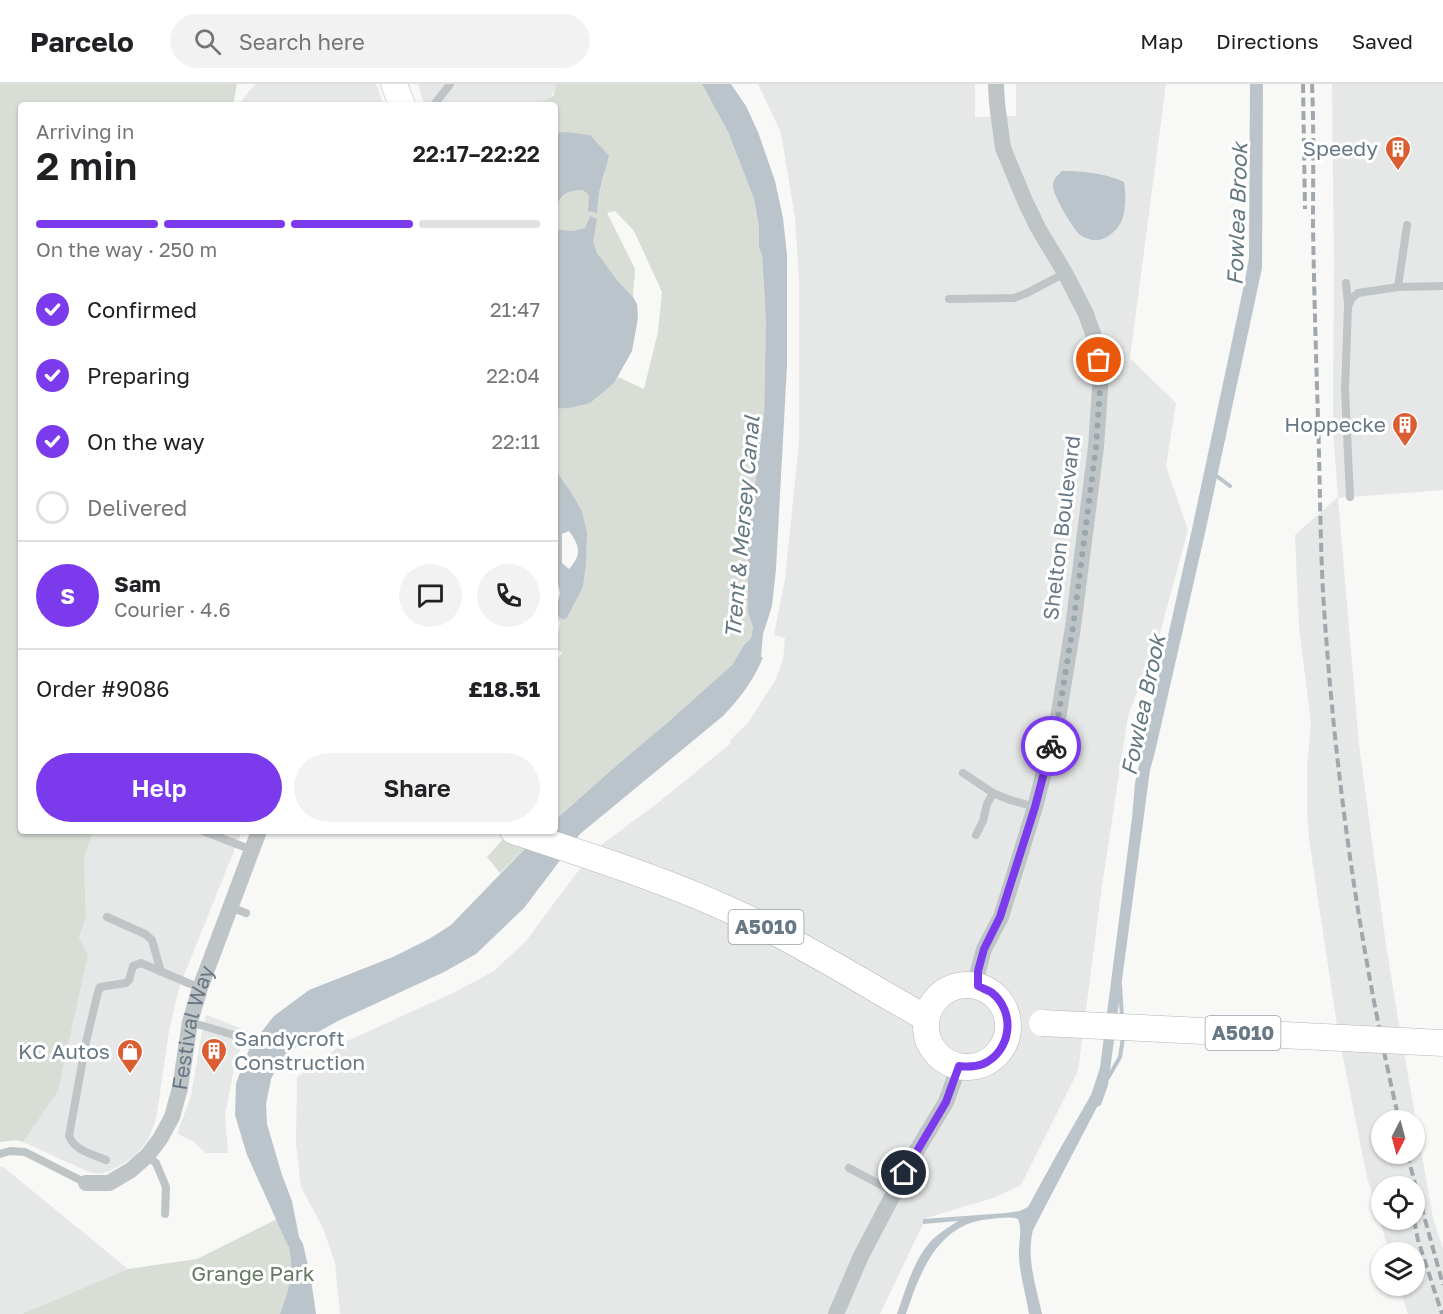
<!DOCTYPE html>
<html lang="en">
<head>
<meta charset="utf-8">
<style>
  body { margin:0; font-family:"Golos Text",sans-serif; background:#f2f2f2; color:#202124; height:100vh; display:flex; flex-direction:column; font-size:22px; white-space:nowrap }
  * { box-sizing:border-box; margin:0 }
  p { font-size:20px; color:#757577 }
  .icon { flex:none; width:33px; height:33px; fill:none; stroke:currentColor; stroke-width:2; stroke-linecap:round; stroke-linejoin:round }
  .map { position:relative; flex:1; overflow:hidden }
  .side { position:absolute; left:18px; top:18px; width:540px; height:732px; display:flex; flex-direction:column; background:#fff; border-radius:6px; box-shadow:0 2px 4px #0004 }
  .side>* { flex:none }
  .needle { width:39px; rotate:186deg }
  .tools { position:absolute; left:1371px; top:1026px; display:grid; gap:12px }
  .tools a { display:grid; place-items:center; width:54px; height:54px; border-radius:50%; background:#fff; box-shadow:0 2px 4px #0004; font-size:30px }
  .pin { position:absolute; display:grid; place-items:center; width:51px; height:51px; color:#fff; margin:-26px; border:3px solid #fff; border-radius:50%; box-shadow:0 2px 6px #0007 }
  .courier { position:absolute; display:grid; place-items:center; width:60px; height:60px; margin:-30px; border:4px solid #7c3aed; border-radius:50%; background:#fff; color:#222; box-shadow:0 2px 8px #0007 }
  .overview em { font-style:normal; font-weight:600 }
  .overview div { display:flex; flex-direction:column-reverse }
  .overview { display:flex; align-items:center; justify-content:space-between; height:102px; padding:0 18px }
  h1 { font-size:39px; font-weight:600; line-height:45px }
  .bar { display:grid; grid-template-columns:repeat(4,1fr); gap:9px 6px; align-content:center; height:72px; padding:0 18px }
  .bar i { height:8px; border-radius:4px; background:#e0e0e0 }
  .bar .selected { background:#7c3aed }
  .bar p { grid-column:span 4 }
  .line { display:flex; align-items:center; gap:15px; padding:0 18px; border-top:2px solid #e0e0e0 }
  .line div { flex:1 }
  .round { display:grid; place-items:center; flex:none; width:63px; height:63px; border-radius:32px; background:#f2f2f2 }
  ol { padding:0 18px; list-style:none }
  li { display:flex; align-items:center; gap:18px; height:66px }
  li p { margin-inline-start:auto }
  li .icon { padding:6px; border-radius:50%; background:#7c3aed; color:#fff; stroke-width:4 }
  li:last-child { color:#757577 }
  li i { width:33px; height:33px; border:3px solid #e0e0e0; border-radius:50% }
  .action { display:flex; gap:12px; margin-top:auto; padding:12px 18px }
  .action a { flex:1; height:69px; border-radius:36px; background:#7c3aed; color:#fff; font-size:24px; font-weight:600; line-height:69px; text-align:center }
  .action a+a { background:#f2f2f2; color:#202124 }
  header { display:flex; align-items:center; gap:36px; box-sizing:border-box; height:84px; padding:0 30px; background:#fff; border-bottom:2px solid #e0e0e0 }
  header strong { font-size:28px }
  nav { display:flex; gap:33px; margin-inline-start:auto; font-size:21px }
  .search { width:420px; height:54px; background:#f2f2f2; display:flex; align-items:center; gap:15px; box-sizing:border-box; padding:0 21px; border-radius:33px; color:#757577; font-size:22px }
  .map>svg:first-child { display:block }
  .built { fill:#e6e7e7; fill-rule:evenodd }
  .green { fill:#d8ddd5 }
  .water { fill:#bbc4ca; fill-rule:evenodd }
  .lines { fill:none; stroke-linecap:round; stroke-linejoin:round }
  .stream { stroke:#bbc4ca; stroke-width:4 }
  .primary-casing { stroke:#b3b8bc; stroke-width:27 }
  .lane { stroke:#bfc4c7; stroke-width:8 }
  .street { stroke:#bfc4c7; stroke-width:16 }
  .primary { stroke:#fff; stroke-width:26 }
  .rail { stroke:#a1a8ad; stroke-width:4; stroke-dasharray:9 4.5; stroke-linecap:butt }
  .primary-bridge-casing { stroke:#b3b8bc; stroke-width:27; stroke-linecap:butt }
  .primary-bridge { stroke:#fff; stroke-width:26 }
  .done { stroke:#9ba5ad; stroke-width:6; stroke-dasharray:0 10.8 }
  .route { stroke:#7c3aed; stroke-width:8 }
  .labels { text-anchor:middle; stroke-width:6; stroke-linejoin:round; paint-order:stroke }
  .shield { fill:#fff; stroke:#96a0aa; stroke-width:1.5 }
  .shield-label { font-size:20px; font-weight:bold; fill:#697885 }
  .poi-label { font-size:21px; fill:#697885; stroke:#fff; text-anchor:end }
  .street-label { font-size:21px; fill:#697885; stroke:#fff }
  .park-label { font-size:21px; fill:#667763; stroke:#fff }
  .water-label { font-size:22px; font-style:italic; fill:#647880; stroke:#fff }
</style>
</head>
<body>
<header>
<strong>Parcelo</strong>
<div class="search"><svg class="icon" aria-label="search" viewBox="0 0 24 24"><circle cx="10" cy="10" r="6"/><path d="M15 15l6 6"/></svg>Search here</div>
<nav><a>Map</a><a>Directions</a><a>Saved</a></nav>
</header>
<div class="map">
<svg width="1443" height="1230" viewBox="0 0 1443 1230">
  <rect width="100%" height="100%" fill="#f8f8f6"/>
  <g class="built">
    <polygon points="255,0 376,0 384,21 238,21"/>
    <polygon points="418,0 561,0 543,21 424,21"/>
    <polygon points="758,0 975,0 975,33 1016,32 1016,0 1166,0 1130,274 1176,319 1166,382 1188,446 1160,549 1128,632 1102,802 1078,987 1021,1101 993,1114 923,1135 923,1140 880,1230 340,1230 335,1179 323,1144 301,1103 296,1059 297,993 347,957 455,908 494,887 526,857 572,795 597,764 659,718 730,660 731,655 748,639 776,595 783,575 785,554 774,551 785,495 799,359 799,197 795,134 781,49"/>
    <path d="M1332 0H1443V406L1338 414 1359 661 1386 861 1398 934 1433 1134 1443 1165V1230H1408L1399 1202H1414V1168H1389L1367 1093 1338 948 1309 755 1307 725V684L1311 639 1299 543 1295 451 1338 413 1333 346 1334 178ZM1382 1036H1414V1070H1382ZM1382 1102H1414V1136H1382Z"/>
    <polygon points="93,747 242,747 179,904 169,947 156,1036 148,1056 134,1073 110,1087 99,1090 89,1088 23,1058 58,1006 88,871 79,854 86,832 84,774"/>
    <polygon points="206,931 248,947 236,975 225,1031 228,1069 206,1069 193,1057 177,1050 191,1012 201,953"/>
    <polygon points="2,1082 128,1185 22,1230 0,1230 0,1083"/>
  </g>
  <g class="green">
    <polygon points="0,0 237,0 233,21 21,21 21,747 93,747 84,774 86,833 79,854 88,871 58,1007 23,1058 16,1056 0,1058"/>
    <path d="M556 0H702L728 48 754 115 759 143 762 171 766 236 764 331 748 457V529L753 543 751 554 744 561 732 581 667 639 624 675 555 736V579L562 569 555 563V554L558 551 560 537 555 534V529L563 536 567 534 583 503 586 481 587 448 582 427 571 408 555 385V325L570 324 614 299 618 293 644 305 658 248 662 208 634 147 615 127 607 129 635 185 633 213C621 200 606 185 597 169 591 158 591 144 590 132L585 144 572 147 555 145C555 122 552 121 571 106H583L589 112 597 129 599 109 605 90 590 51 555 49V21H537L554 11Z"/>
    <polygon points="510,747 542,747 500,789 487,773"/>
    <path d="M277 1135C285 1154 295 1173 292 1194 290 1206 284 1218 280 1230H22L128 1185 197 1175Z"/>
  </g>
  <g class="water">
    <path d="M702 0H731L746 22 758 48 775 97 783 134 787 171V281L776 485 772 522 763 550 761 573H763C754 596 740 614 723 632L580 750 524 824 476 870 444 888 338 937 309 953 287 970 278 981 271 995 266 1020 267 1040 282 1091 292 1117 299 1153 303 1160 311 1195 316 1230H280C289 1204 295 1192 289 1164L247 1071 235 1031 236 1000 243 980 251 961 274 932 309 906 393 873 429 855 451 841 540 749 542 747H555V736L624 675 667 639 732 581 744 561 751 554 753 543 748 529V457L764 331 766 236 762 171 759 163V143L754 115 728 48Z"/>
    <path d="M1250 0H1263L1262 184 1205 449 1155 668 1150 686 1108 1001 1101 1021 1097 1023 1033 1146C1026 1174 1036 1202 1042 1230H1029C1026 1211 1020 1192 1019 1173 1018 1160 1023 1146 1018 1135 1009 1132 1000 1134 990 1135 938 1139 920 1188 906 1230H897C906 1205 913 1177 931 1157 939 1149 949 1143 958 1137L923 1140V1135L1006 1129 1020 1127 1028 1123 1057 1070 1091 1011 1100 984 1132 734 1135 699 1192 445 1245 196 1249 174Z"/>
    <path d="M566 48 590 51 609 72 599 109 597 129 588 127 589 112 583 106C568 106 562 110 555 124V49Z"/>
    <path d="M1062 87C1083 87 1105 89 1124 98 1126 110 1126 124 1122 136 1117 148 1102 160 1089 155 1086 154 1083 153 1080 151 1074 146 1052 110 1053 102 1053 95 1057 92 1062 87Z"/>
    <polygon points="590,132 597,135 593,158 597,169 617,196 633,213 637,220 638,234 632,267 614,299 590,319 570,324 555,325 555,145 572,147 585,144"/>
    <path d="M555 385 571 408 582 427 587 448 586 481 583 503 567 534 563 536 555 529 560 509 558 500 555 498ZM569 447C580 462 582 471 569 485L562 479V450Z"/>
  </g>
  <g class="lines">
    <g class="stream">
      <polyline points="1214,390 1230,402"/>
      <polyline points="1120,900 1122,934"/>
      <polyline points="1108,994 1120,973 1123,954"/>
    </g>
    <defs>
      <g id="primary">
        <polyline points="394,0 402,21"/>
        <path d="M513 747C592 773 672 798 747 834 809 864 867 901 926 934"/>
        <circle cx="967" cy="942" r="41"/>
      </g>
    </defs>
    <use href="#primary" class="primary-casing"/>
    <g class="lane">
      <polyline points="434,21 450,0"/>
      <polyline points="1346,199 1348,220"/>
      <polyline points="1398,203 1407,141"/>
      <polyline points="949,215 1014,214 1027,209 1065,189"/>
      <polyline points="1350,413 1345,306 1348,223 1351,215 1358,209 1398,203 1443,202"/>
      <polyline points="963,689 993,709 1010,716 1035,723"/>
      <polyline points="203,747 252,766"/>
      <polyline points="976,751 983,737 987,720 993,709"/>
      <polyline points="230,823 246,829"/>
      <polyline points="107,833 145,850 152,856 161,888"/>
      <polyline points="190,938 234,951"/>
      <polyline points="0,1070 10,1067 25,1068 86,1099"/>
      <polyline points="147,1072 156,1079 166,1103 165,1130"/>
      <path d="M106 1076C92 1070 75 1067 69 1052L86 958 98 908 100 903 126 899 129 896 133 882 141 879 200 904"/>
      <polyline points="849,1084 894,1108"/>
    </g>
    <g class="street">
      <polyline points="978,902 978,887 984,865 1001,833 1035,723 1058,634 1073,543 1096,363 1101,291 1097,261 1086,230 1065,189 1038,144 1025,117 1003,64 997,19 996,0"/>
      <path id="s1" d="M86 1099H109L131 1086 147 1072 160 1055 172 1033 180 1004 190 938 200 904 259 747"/>
      <polyline points="836,1230 861,1172 914,1071 946,1018 959,982"/>
    </g>
    <use href="#primary" class="primary"/>
    <g class="rail">
      <polyline points="1303,0 1305,125"/>
      <path d="M1312 0C1314 47 1313 94 1313 141 1314 206 1316 271 1318 335 1320 393 1320 451 1323 508 1334 686 1359 863 1399 1036"/>
      <polyline points="1407,1070 1443,1201"/>
      <polyline points="1414,1136 1418,1156 1442,1230"/>
    </g>
    <defs>
      <polyline id="primary-bridge" points="1042,939 1443,959"/>
    </defs>
    <use href="#primary-bridge" class="primary-bridge-casing"/>
    <use href="#primary-bridge" class="primary-bridge"/>
  </g>
  <g class="lines">
    <polyline class="done" points="1051,662 1058,634 1073,543 1096,363 1101,291 1099,276"/>
    <path class="route" d="M904 1089 946 1018 959 982C967 983 975 983 983 980 1012 967 1016 927 991 908 987 906 982 904 978 902V887L984 865 1000 833 1035 723 1051 662"/>
  </g>
  <defs>
    <symbol id="building-pin" viewBox="-11 -11 22 30"><path d="M0 17L-7.5 6A9.5 9.5 0 1 1 7.5 6Z" fill="#db5e33" stroke="#fff"/><path d="M-4-6H4V6H1V3H-1V6H-4ZM-2.5-4.3h1.7v1.8h-1.7ZM.8-4.3h1.7v1.8H.8ZM-2.5-1h1.7V.8h-1.7ZM.8-1h1.7V.8H.8Z" fill="#fff"/></symbol>
    <symbol id="shop-pin" viewBox="-11 -11 22 30"><path d="M0 17L-7.5 6A9.5 9.5 0 1 1 7.5 6Z" fill="#db5e33" stroke="#fff"/><path d="M-5-2.5h2.3a2.7 3.5 0 0 1 5.4 0H5L5.5 6h-11ZM-1.5-2.5h3a1.5 2.3 0 0 0-3 0Z" fill="#fff"/></symbol>
  </defs>
  <g fill-rule="evenodd">
    <use href="#building-pin" x="1383" y="50" width="30" height="40"/>
    <use href="#building-pin" x="1390" y="326" width="30" height="40"/>
    <use href="#building-pin" x="199" y="952" width="30" height="40"/>
    <use href="#shop-pin" x="115" y="953" width="30" height="40"/>
  </g>
  <g class="labels">
    <g class="shield">
      <rect x="728.5" y="826" width="75" height="34" rx="4.5"/>
      <rect x="1205.5" y="932" width="75" height="34" rx="4.5"/>
    </g>
    <g class="shield-label">
      <text x="766" y="850">A5010</text>
      <text x="1243" y="956">A5010</text>
    </g>
    <g class="poi-label">
      <text x="1378" y="72">Speedy</text>
      <text x="1386" y="348">Hoppecke</text>
      <text x="234" y="962" text-anchor="start">Sandycroft<tspan x="234" dy="24">Construction</tspan></text>
      <text x="110" y="975">KC Autos</text>
    </g>
    <g class="street-label">
      <text transform="translate(1062 444) rotate(-83)" y="7">Shelton Boulevard</text>
      <text dy="7" stroke="none"><textPath href="#s1" startOffset="208">Festival Way</textPath></text>
    </g>
    <g class="park-label">
      <text x="253" y="1197">Grange Park</text>
    </g>
    <g class="water-label">
      <text transform="translate(1237 130) rotate(-88)" y="8">Fowlea Brook</text>
      <text transform="translate(742 443) rotate(-85)" y="8">Trent &amp; Mersey Canal</text>
      <text transform="translate(1143 621) rotate(-78)" y="8">Fowlea Brook</text>
    </g>
  </g>
</svg>
<div class="tools">
<a><svg class="needle" viewBox="-14 -14 28 28"><path d="M0-13l5 13h-10z" fill="#e53935"/><path d="M0 13l5-13h-10z" fill="#757577"/></svg></a>
<a><svg class="icon" aria-label="locate" viewBox="0 0 24 24"><circle cx="12" cy="12" r="6"/><path d="M12 2v4M12 18v4M2 12h4M18 12h4"/></svg></a>
<a><svg class="icon" aria-label="layers" viewBox="0 0 24 24"><path d="M12 4l9 5-9 5-9-5zM3 14l9 5 9-5"/></svg></a>
</div>
<div class="pin" style="left:1099px;top:276px;background:#ea580c"><svg class="icon" aria-label="bag" viewBox="0 0 24 24"><path d="M5 8h14l-1 12H6zM9 8a3 3 0 0 1 6 0"/></svg></div>
<div class="pin" style="left:904px;top:1089px;background:#1f2937"><svg class="icon" aria-label="home" viewBox="0 0 24 24"><path d="M3 11l9-7 9 7M6 9v11h12V9"/></svg></div>
<div class="courier" style="left:1051px;top:662px"><svg class="icon" aria-label="bike" viewBox="0 0 24 24"><circle cx="6" cy="16" r="4"/><circle cx="18" cy="16" r="4"/><path d="M6 16l4-8h5l3 8M10 8l3 8H6M13 5h3"/></svg></div>
<section class="side">
<div class="overview"><div><h1>2 min</h1><p>Arriving in</p></div><em>22:17–22:22</em></div>
<div class="bar"><i class="selected"></i><i class="selected"></i><i class="selected"></i><i></i><p>On the way · 250 m</p></div>
<ol>
<li><svg class="icon" aria-label="check" viewBox="0 0 24 24"><path d="M5 12l5 5 9-10"/></svg>Confirmed<p>21:47</p></li>
<li><svg class="icon" aria-label="check" viewBox="0 0 24 24"><path d="M5 12l5 5 9-10"/></svg>Preparing<p>22:04</p></li>
<li><svg class="icon" aria-label="check" viewBox="0 0 24 24"><path d="M5 12l5 5 9-10"/></svg>On the way<p>22:11</p></li>
<li><i></i>Delivered</li>
</ol>
<div class="line" style="height:108px"><b class="round" style="background:#7c3aed;color:#fff">S</b><div><b>Sam</b><p>Courier · 4.6</p></div><a class="round"><svg class="icon" aria-label="chat" viewBox="0 0 24 24"><path d="M4 5h16v11H9l-5 4z"/></svg></a><a class="round"><svg class="icon" aria-label="phone" viewBox="0 0 24 24"><path d="M5 4h4l2 5-3 2q2 4 5 5l2-3 5 2v4C11 20 4 13 5 4z"/></svg></a></div>
<div class="line" style="height:78px"><div>Order #9086</div><b>£18.51</b></div>
<div class="action"><a>Help</a><a>Share</a></div>
</section>
</div>
</body>
</html>
